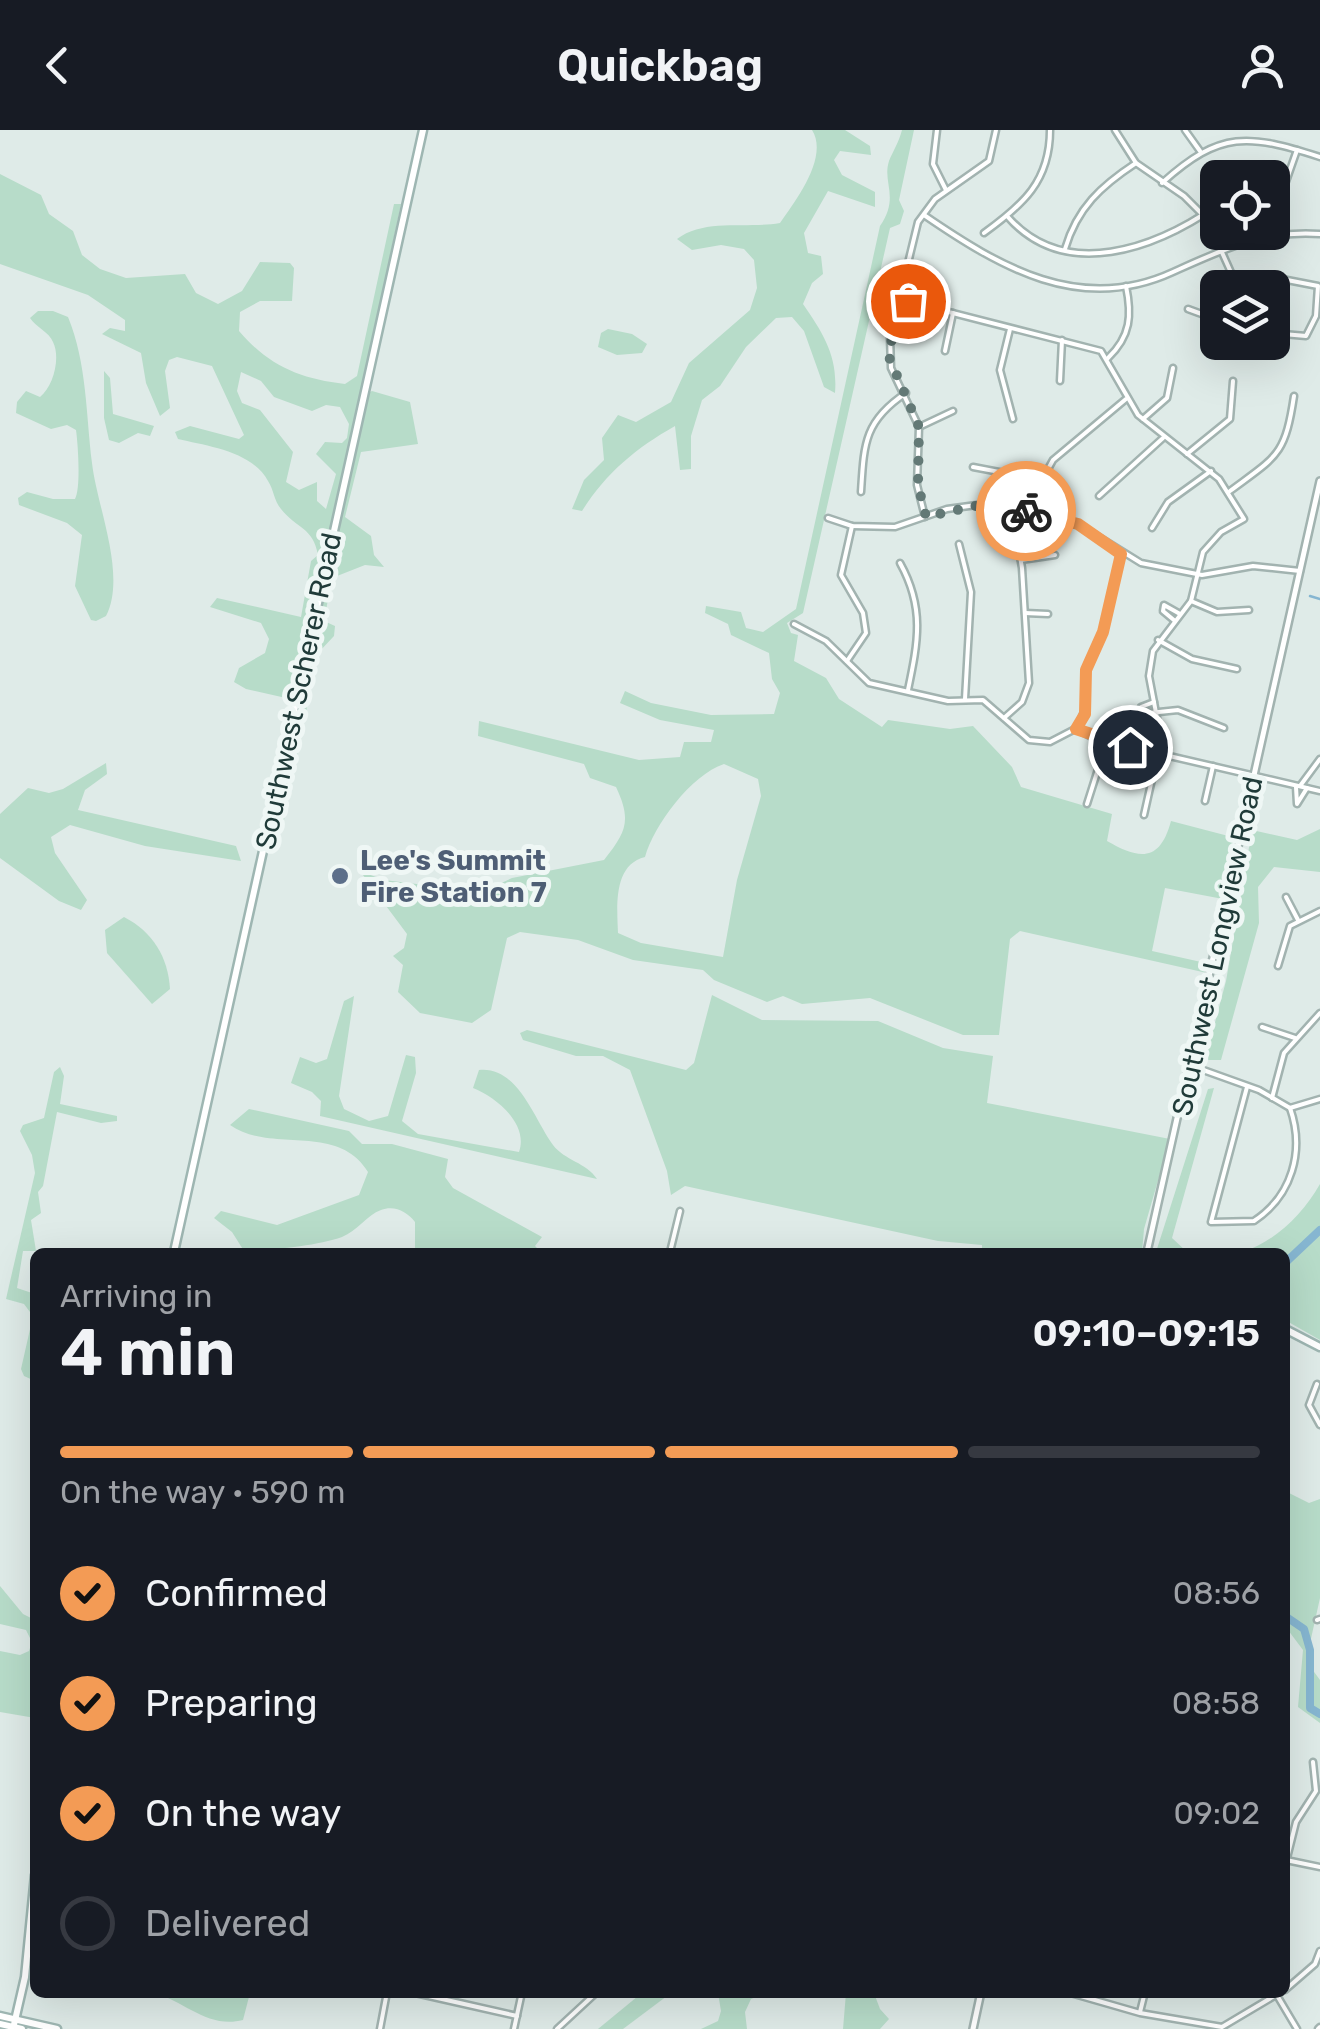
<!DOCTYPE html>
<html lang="en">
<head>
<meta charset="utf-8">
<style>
  body { margin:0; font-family:Rubik,sans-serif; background:#20242c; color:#f1f3f6; height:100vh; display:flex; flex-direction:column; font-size:38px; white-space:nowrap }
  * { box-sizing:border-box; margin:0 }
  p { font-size:32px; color:#9ea1a6 }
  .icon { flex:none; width:55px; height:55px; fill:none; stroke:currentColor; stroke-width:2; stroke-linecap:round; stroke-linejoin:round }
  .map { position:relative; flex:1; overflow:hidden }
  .sheet { position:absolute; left:30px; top:1118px; width:1260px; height:750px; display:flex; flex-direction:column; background:#171b24; border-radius:15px; box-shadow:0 10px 40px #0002 }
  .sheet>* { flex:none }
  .fabs { position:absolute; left:1200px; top:30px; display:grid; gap:20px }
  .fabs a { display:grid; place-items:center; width:90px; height:90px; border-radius:15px; background:#171b24; box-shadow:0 10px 40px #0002; font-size:50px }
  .pin { position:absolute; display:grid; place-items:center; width:85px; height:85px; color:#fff; margin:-42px; border:5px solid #fff; border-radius:50%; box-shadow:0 2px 10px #0007 }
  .courier { position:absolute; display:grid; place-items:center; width:100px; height:100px; margin:-50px; border:8px solid #f39b55; border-radius:50%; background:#fff; color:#222; box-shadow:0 2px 12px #0007 }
  .overview em { font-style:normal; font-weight:600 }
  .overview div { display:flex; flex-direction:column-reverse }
  .overview { display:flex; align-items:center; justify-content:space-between; height:170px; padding:0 30px }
  h1 { font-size:65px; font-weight:600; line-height:75px }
  .bar { display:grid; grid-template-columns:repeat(4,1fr); gap:15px 10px; align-content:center; height:120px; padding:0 30px }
  .bar i { height:12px; border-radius:8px; background:#363941 }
  .bar .selected { background:#f39b55 }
  .bar p { grid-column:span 4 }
  ol { padding:0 30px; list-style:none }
  li { display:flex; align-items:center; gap:30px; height:110px }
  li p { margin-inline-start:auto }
  li .icon { padding:10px; border-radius:50%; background:#f39b55; color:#111; stroke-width:4 }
  li:last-child { color:#9ea1a6 }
  li i { width:55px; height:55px; border:5px solid #363941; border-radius:50% }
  header { display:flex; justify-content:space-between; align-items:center; height:130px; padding:0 30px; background:#171b24; font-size:45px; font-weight:600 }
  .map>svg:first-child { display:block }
  .green { fill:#b7dcc9; fill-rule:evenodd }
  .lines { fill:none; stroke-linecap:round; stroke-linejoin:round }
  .stream { stroke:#86b6d1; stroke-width:2.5 }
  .river { stroke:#86b6d1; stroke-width:8 }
  .minor-casing { stroke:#a2b3b0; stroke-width:9 }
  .tertiary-casing { stroke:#a2b3b0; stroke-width:10 }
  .secondary-casing { stroke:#9eb6b2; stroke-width:11 }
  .minor { stroke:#fff; stroke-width:4 }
  .tertiary { stroke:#fff; stroke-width:5 }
  .secondary { stroke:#fff; stroke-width:6 }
  .done { stroke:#637976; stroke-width:10; stroke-dasharray:0 18 }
  .route { stroke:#f39b55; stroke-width:12 }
  .service-dot { fill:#5c6f8a; stroke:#eff7f5; stroke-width:4 }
  .labels { text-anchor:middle; stroke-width:10; stroke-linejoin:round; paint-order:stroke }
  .street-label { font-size:28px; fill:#203b39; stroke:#eff7f5 }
  .service-label { font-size:28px; font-weight:bold; fill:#4e5e75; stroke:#eff7f5; text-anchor:start }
</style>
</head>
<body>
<header><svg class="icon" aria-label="back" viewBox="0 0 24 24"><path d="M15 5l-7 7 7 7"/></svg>Quickbag<svg class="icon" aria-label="person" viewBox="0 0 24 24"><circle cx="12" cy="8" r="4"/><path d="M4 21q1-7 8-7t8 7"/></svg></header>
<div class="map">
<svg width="1320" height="1899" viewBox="0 0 1320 1899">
  <rect width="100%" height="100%" fill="#dfebe8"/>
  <g class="green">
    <path d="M812 0H845L870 16 871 25 840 21 834 30 842 45 875 62V77L828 61 804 103 808 123 821 126 823 144 812 153 803 174C823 203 838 226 835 263L824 257 804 201 792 187 776 188 746 217 720 256 702 270 691 306V339L680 340 675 296C636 318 606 343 582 381L572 379 584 350 604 330 602 308 618 285 636 292 671 272 689 233 750 180 757 158 754 130 744 119 721 115 692 120 677 109C705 88 747 99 780 93 796 70 829 27 812 0Z"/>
    <path d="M902 0H914L899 70 904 81 900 94 890 98 803 483 787 493 791 503 798 505 794 531 826 548 839 569 882 597 888 590 950 599 973 596 1012 637 1021 657 1112 684 1107 711C1140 730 1160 732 1171 691L1236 708 1223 769 1165 758 1152 821 1210 834 1207 843 1020 801 1010 809 999 905H963L870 868 802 874 783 866 767 872 714 850 703 840 633 830 578 810 520 802 507 808 491 880 472 893 420 883 398 862 403 835 393 826 404 818 407 804 360 741 384 750 482 762 512 748 604 730C626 702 632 691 616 657L590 648 584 634 478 606 479 591 639 630 680 627 684 612H711L714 600 660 590 620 573 625 561 651 573 711 585 774 584 780 563 772 549 769 523 731 505 728 494 705 483 706 476 741 482 746 498 763 502 796 479 880 96C900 67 882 53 889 31 893 21 899 12 902 0ZM724 634 758 649 761 666 737 750 723 827 641 813 618 803C617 776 613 735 645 727 654 695 691 645 724 634Z"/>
    <path d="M0 44 41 65 49 84 73 101 82 125 100 139 126 148 185 144 196 163 218 174 242 161 260 132 290 133 294 138 292 171H260L240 182 239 201C269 236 300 249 345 254L357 246 394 74H401L294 581 286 568 246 559 234 552 239 538 265 523 269 509 261 493 210 477 217 468 301 487 311 431 318 425C313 397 297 399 281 379 274 371 274 360 268 351 252 321 207 316 178 309L175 302 190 296 239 309 244 305 212 236 177 227 169 230 165 241 170 278 160 286 146 253 141 223 102 204 110 198 125 201V190L88 165 0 134ZM241 242 261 251 274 267 312 281 326 275 340 277 349 294 347 308 342 313 325 312 316 324 336 344 326 379 317 371V352L299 360 286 352 293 322 260 280 242 273 237 261Z"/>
    <path d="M53 181 68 187C87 233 86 285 92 333 97 377 127 445 106 486L96 491 91 490 75 456 82 405 67 393 19 375 18 368 27 362 53 369H75C81 358 78 314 76 300L67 295 51 299 16 283 17 272 26 261 40 267C53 257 61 228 53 212 49 202 36 197 30 188L38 181Z"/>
    <polygon points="608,199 632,204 647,214 642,223 617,225 598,217 601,203"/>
    <polygon points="104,241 110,248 113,284 154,296 150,306 138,303 119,313 109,310 104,288"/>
    <polygon points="372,261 410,272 418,314 361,322 345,387 371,406 374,425 384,437 365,435 332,448 324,491 335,496 334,506 318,523 283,695 275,693 368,263"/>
    <polygon points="106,633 107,644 85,660 78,680 236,716 241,731 145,716 70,695 51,707 55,723 87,770 81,780 59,771 0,728 0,684 28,658 49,663 63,659"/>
    <polygon points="1320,699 1320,742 1274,737 1258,757 1259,793 1221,930 1205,930 1226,851 1252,700 1297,710"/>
    <path d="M124 787C153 802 168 827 170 859L152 874 107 823 105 800Z"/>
    <polygon points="712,865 762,890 878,891 943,918 993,926 987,973 1170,1009 1144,1099 1142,1122 982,1122 982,1115 938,1111 685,1056 671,1065 667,1041 630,940 603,926 576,926 523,910 520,903 527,900 686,940 694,933"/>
    <path d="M354 866 339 966 344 979 369 991 388 986 406 925 415 927 416 943 402 991 418 1004 519 1022C529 994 496 967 473 958L479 940C518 936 534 989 553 1015 564 1030 587 1033 597 1049L320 986 321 971 312 962 291 953 300 927 316 933 327 929 344 871Z"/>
    <polygon points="60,937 64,946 60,974 117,986 117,991 101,993 57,982 43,1056 38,1062 41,1083 31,1090 36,1121 23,1121 17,1158 35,1164 35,1220 30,1236 35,1239 35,1251 24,1246 21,1239 33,1186 24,1174 6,1169 35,1043 32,1025 20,1001 23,995 44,988 54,942"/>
    <polygon points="1214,958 1172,1108 1187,1122 1156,1122 1208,959"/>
    <path d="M249 979 349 1001 362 1014H392L448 1029 445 1047 453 1058 542 1107 535 1116 541 1122H415V1092C407 1082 395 1075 381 1080 367 1085 357 1101 342 1107 317 1116 271 1120 244 1121L232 1102 214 1088 221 1081 277 1095 359 1065 368 1042C338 992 271 1024 230 995Z"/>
    <path d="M1320 1054V1210L1285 1190V1122H1243C1277 1110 1302 1085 1320 1054Z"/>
    <polygon points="1285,1361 1309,1373 1320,1369 1320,1468 1306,1531 1320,1550 1320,1593 1298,1577 1303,1520 1285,1496"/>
    <polygon points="0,1456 23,1484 35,1490 31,1528 35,1588 0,1582 0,1521 20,1525 29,1521 32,1512 26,1500 0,1494"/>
    <polygon points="643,1862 671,1863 623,1899 598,1899"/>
    <path d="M155 1863H250L243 1890C209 1899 185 1872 155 1863Z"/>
    <polygon points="718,1863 718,1862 766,1863 751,1869 745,1882 747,1899 701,1899 718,1891 721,1881"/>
    <polygon points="846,1863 874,1863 880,1879 889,1889 880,1899 843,1899"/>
  </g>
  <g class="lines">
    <polyline class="stream" points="1310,466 1320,469"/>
    <g class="river">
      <polyline points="1285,1133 1320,1100"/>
      <polyline points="1285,1486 1304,1499 1310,1520 1310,1578 1320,1584"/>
    </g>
    <defs>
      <g id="minor">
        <polyline points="937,0 933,34 946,60"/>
        <polyline points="1115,0 1136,33 1184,66 1207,89 1238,158"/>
        <polyline points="1185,0 1200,21"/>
        <path d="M1162 53C1221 0 1248 4 1320 27"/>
        <polyline points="1272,67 1283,60 1297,20"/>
        <path d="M924 85C1000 137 1080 185 1173 142 1224 119 1263 100 1320 104"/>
        <path d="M1007 86C1065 153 1156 118 1218 75"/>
        <path d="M984 103C1023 75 1050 51 1050 0"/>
        <path d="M1065 119C1077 78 1101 56 1136 33"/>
        <polyline points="1243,158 1282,149 1318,156 1316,186 1306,206 1272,203"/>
        <polyline points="898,169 1101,221 1138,285 1219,349 1244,389 1221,402 1203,422 1191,471 1153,521 1149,546 1161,609 1144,685"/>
        <polyline points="1188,179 1218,190"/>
        <polyline points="1010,199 1000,240 1013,289"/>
        <polyline points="945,221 953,183"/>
        <path d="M1108 228C1131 206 1132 185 1126 156"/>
        <polyline points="1060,251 1062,210"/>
        <polyline points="1143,289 1167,268 1173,238"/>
        <polyline points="919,297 953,281"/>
        <polyline points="1187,324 1230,289 1233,251"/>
        <polyline points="973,337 1042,350"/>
        <path d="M1230 361C1277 326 1285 326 1294 266"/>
        <path d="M861 362C864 314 864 291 906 263"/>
        <polyline points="1099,366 1163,308"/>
        <polyline points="1041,381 1042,350 1053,330 1126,269"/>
        <polyline points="925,387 917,355 919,297 891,238 890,207 918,92 935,69 989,31 996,0"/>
        <polyline points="828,388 852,396 895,397 947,379 984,374 1078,394 1141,433 1202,445 1253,436 1300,441"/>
        <polyline points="1152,398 1168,372 1211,341"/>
        <polyline points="959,414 971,462 965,569"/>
        <polyline points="1021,430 1055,425"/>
        <path d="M900 433C925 478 918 512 908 560"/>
        <polyline points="1191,471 1217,482 1249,480"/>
        <polyline points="1025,483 1048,484"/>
        <polyline points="1175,491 1163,481 1164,475 1180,484"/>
        <polyline points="794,494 826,511 869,553 948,571 983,570 1029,610 1050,612 1077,598 1086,577 1086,540 1103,502 1121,424"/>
        <polyline points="1158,510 1192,529 1237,539"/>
        <polyline points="847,531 866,503 863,483 841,445 852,396"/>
        <polyline points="1154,572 1141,577 1140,584 1178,580 1224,598"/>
        <polyline points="1004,588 1022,572 1029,553 1022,438 1012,379"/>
        <polyline points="1076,599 1096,609 1320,661"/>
        <polyline points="1300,656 1320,629"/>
        <polyline points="1296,657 1297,674 1307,658"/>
        <polyline points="1205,671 1213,636"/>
        <polyline points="1087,674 1107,611"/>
        <polyline points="1286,767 1298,790"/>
        <polyline points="1278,836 1290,796 1320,781"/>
        <polyline points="1262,897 1295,908"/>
        <polyline points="1192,936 1259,960 1290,978 1320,969"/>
        <path d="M1247 957 1211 1092 1254 1091C1292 1066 1305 1021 1290 978"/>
        <polyline points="1272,968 1284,923 1320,883"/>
        <polyline points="670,1122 680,1081"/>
        <polyline points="1317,1254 1309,1275 1320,1295"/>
        <polyline points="1317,1490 1320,1489"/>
        <polyline points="1286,1730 1320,1737"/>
        <polyline points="1285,1736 1296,1692 1316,1661 1313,1632"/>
        <polyline points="1285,1860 1315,1834 1320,1821"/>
        <polyline points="411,1862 517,1886"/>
        <polyline points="1067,1862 1140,1883 1222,1897 1281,1862"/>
        <polyline points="1275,1862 1297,1899"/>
        <polyline points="1140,1882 1145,1862"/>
        <polyline points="380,1899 387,1862"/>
        <polyline points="514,1899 522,1862"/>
        <polyline points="557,1899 597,1862"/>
        <polyline points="1318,1899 1320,1897"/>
      </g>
      <g id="tertiary">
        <polyline points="1147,1122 1320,351"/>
        <polyline points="973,1899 981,1862"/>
      </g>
      <g id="secondary">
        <polyline points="174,1122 423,0"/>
        <polyline points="1285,1199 1320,1217"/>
        <polyline points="0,1886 57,1899"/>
        <polyline points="0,1894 22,1899"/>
        <polyline points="13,1899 25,1847 35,1745"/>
      </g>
    </defs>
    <use href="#minor" class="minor-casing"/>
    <use href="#tertiary" class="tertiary-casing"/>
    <use href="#secondary" class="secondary-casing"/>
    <use href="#minor" class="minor"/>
    <use href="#tertiary" class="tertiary"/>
    <use href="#secondary" class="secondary"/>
  </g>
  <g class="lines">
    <polyline class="done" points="908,171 898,168 889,227 919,297 918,355 926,387 984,374 1026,381"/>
    <polyline class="route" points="1026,381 1078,394 1121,424 1103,502 1086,540 1085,584 1076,599 1130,617"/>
  </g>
  <circle class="service-dot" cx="340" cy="746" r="10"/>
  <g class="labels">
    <g class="street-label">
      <text transform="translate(298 561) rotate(-78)" y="10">Southwest Scherer Road</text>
      <text transform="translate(1217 816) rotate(-78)" y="10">Southwest Longview Road</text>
    </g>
    <g class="service-label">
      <text x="360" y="740">Lee's Summit<tspan x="360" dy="32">Fire Station 7</tspan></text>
    </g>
  </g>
</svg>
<div class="fabs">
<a><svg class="icon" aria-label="locate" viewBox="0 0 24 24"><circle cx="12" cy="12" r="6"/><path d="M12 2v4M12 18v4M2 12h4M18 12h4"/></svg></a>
<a><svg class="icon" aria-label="layers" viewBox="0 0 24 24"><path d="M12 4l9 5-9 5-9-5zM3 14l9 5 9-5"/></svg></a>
</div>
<div class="pin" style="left:908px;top:171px;background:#ea580c"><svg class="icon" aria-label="bag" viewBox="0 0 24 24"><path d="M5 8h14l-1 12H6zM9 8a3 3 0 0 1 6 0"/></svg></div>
<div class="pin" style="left:1130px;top:617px;background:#1f2937"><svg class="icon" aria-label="home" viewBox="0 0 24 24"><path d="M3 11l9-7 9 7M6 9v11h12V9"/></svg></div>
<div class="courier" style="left:1026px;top:381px"><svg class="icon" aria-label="bike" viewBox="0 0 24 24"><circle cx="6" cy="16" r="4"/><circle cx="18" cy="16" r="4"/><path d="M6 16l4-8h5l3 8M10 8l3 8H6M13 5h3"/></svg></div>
<section class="sheet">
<div class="overview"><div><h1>4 min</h1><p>Arriving in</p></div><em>09:10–09:15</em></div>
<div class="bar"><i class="selected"></i><i class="selected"></i><i class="selected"></i><i></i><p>On the way · 590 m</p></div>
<ol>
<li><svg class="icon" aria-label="check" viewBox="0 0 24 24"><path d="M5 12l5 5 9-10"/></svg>Confirmed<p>08:56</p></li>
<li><svg class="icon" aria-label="check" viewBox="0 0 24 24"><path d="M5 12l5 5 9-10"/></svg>Preparing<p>08:58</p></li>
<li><svg class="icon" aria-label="check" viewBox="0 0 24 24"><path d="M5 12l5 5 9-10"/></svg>On the way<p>09:02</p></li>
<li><i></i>Delivered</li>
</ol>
</section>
</div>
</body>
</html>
